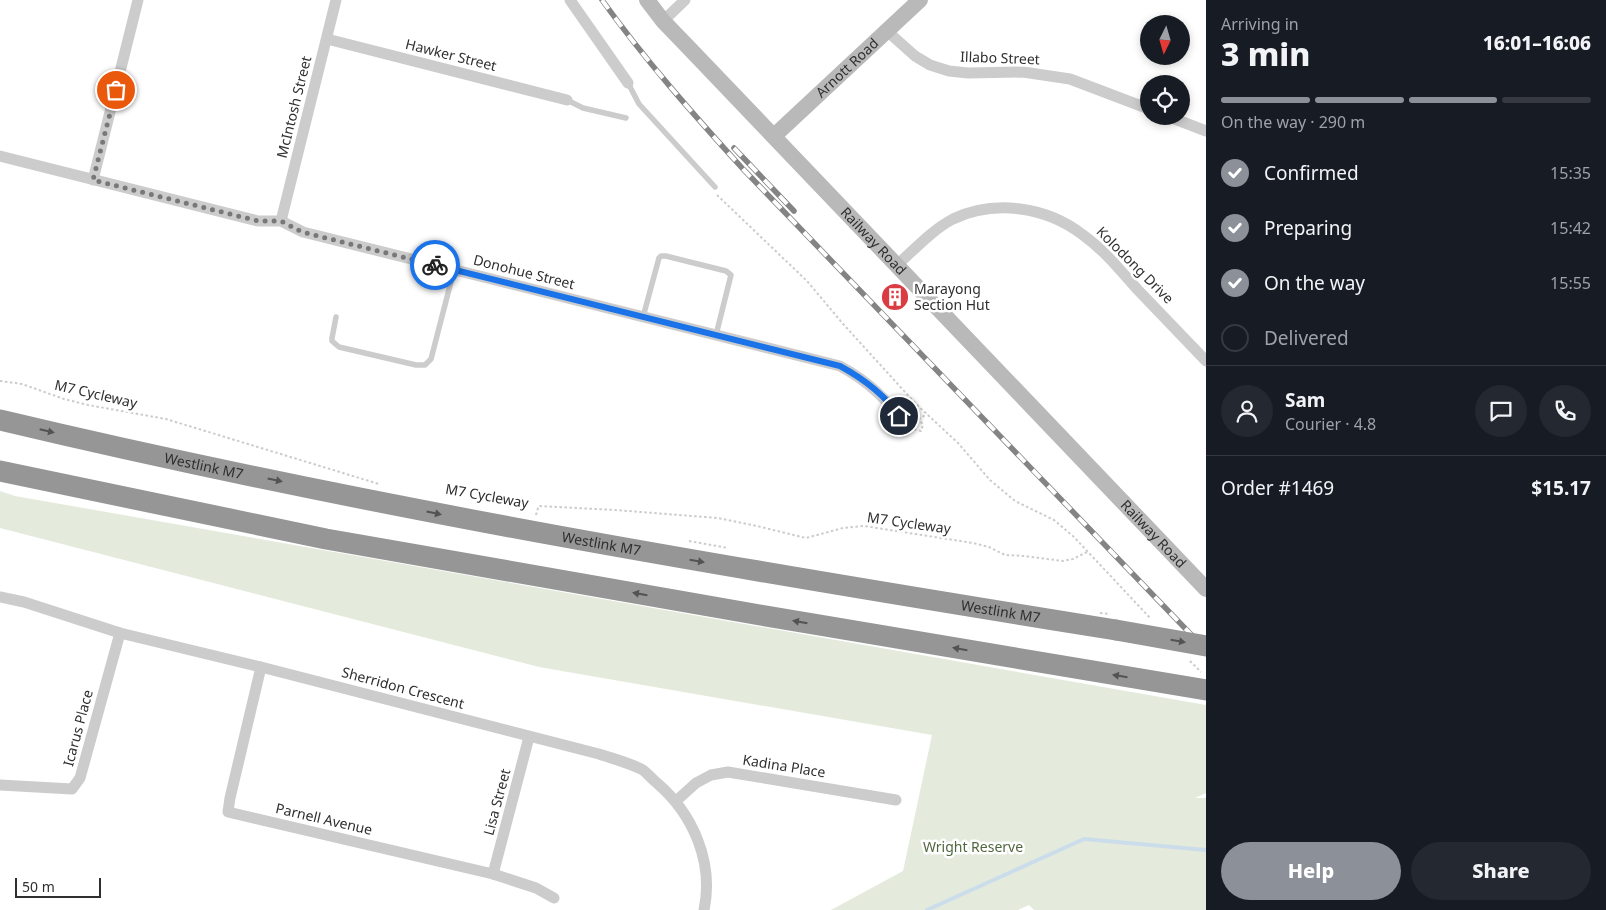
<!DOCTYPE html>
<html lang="en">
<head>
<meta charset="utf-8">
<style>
  body { margin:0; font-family:"Noto Sans",sans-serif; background:#242831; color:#f1f3f6; height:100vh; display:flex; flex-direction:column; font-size:19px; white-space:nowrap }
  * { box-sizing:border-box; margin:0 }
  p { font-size:16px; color:#9ea1a6 }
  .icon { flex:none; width:28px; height:28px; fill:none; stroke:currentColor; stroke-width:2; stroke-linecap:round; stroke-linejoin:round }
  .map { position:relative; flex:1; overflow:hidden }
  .sheet { display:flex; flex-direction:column; background:#171b24; width:400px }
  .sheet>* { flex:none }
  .needle { width:32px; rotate:185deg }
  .controls { position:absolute; left:1140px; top:15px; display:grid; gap:10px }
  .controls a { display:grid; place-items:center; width:50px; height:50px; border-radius:50%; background:#171b24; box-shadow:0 2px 8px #0003; font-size:25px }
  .scale { position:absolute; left:15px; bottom:12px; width:86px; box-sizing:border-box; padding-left:5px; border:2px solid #2f2f2f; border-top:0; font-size:14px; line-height:18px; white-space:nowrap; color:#2f2f2f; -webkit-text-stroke:4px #fff; paint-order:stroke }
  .pin { position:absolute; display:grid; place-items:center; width:42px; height:42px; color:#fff; margin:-21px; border:2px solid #fff; border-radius:50%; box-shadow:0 1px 5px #0007 }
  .courier { position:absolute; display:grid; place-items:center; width:50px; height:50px; margin:-25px; border:4px solid #1a73e8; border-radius:50%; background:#fff; color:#222; box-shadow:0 1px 6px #0007 }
  .headline em { font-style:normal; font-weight:800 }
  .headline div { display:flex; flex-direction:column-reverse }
  .headline { display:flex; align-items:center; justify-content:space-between; height:85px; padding:0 15px }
  h1 { font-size:32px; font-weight:800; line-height:38px }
  .bar { display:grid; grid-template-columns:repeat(4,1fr); gap:8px 5px; align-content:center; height:60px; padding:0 15px }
  .bar i { height:6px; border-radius:4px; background:#363941 }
  .bar .active { background:#8c9099 }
  .bar p { grid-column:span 4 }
  .line { display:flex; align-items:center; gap:12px; padding:0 15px; border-top:1px solid #363941 }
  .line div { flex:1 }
  .round { display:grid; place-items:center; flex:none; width:52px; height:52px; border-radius:26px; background:#242831 }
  ol { padding:0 15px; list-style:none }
  li { display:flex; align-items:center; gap:15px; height:55px }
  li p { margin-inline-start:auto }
  li .icon { padding:5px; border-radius:50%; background:#8c9099; color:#fff; stroke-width:4 }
  li:last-child { color:#9ea1a6 }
  li i { width:28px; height:28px; border:2px solid #363941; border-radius:50% }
  .cta { display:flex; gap:10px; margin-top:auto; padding:10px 15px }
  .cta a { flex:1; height:58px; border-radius:30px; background:#8c9099; color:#fff; font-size:20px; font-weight:800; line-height:58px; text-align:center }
  .cta a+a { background:#242831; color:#f1f3f6 }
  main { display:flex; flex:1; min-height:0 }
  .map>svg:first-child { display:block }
  .green { fill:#e4ebdd }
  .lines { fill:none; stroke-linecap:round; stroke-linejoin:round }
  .stream { stroke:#cbddea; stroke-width:4 }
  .building { fill:#161616 }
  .path { stroke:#ccc; stroke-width:2; stroke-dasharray:2.5 2.5; stroke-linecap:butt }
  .lane { stroke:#ccc; stroke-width:5.5 }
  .street { stroke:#ccc; stroke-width:11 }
  .secondary { stroke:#b9b9b9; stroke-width:16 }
  .highway { stroke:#969696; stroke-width:21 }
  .rail-casing { stroke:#848484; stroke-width:5.5 }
  .rail { stroke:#fff; stroke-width:4; stroke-dasharray:11; stroke-linecap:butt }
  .path-bridge { stroke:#ccc; stroke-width:2; stroke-dasharray:2.5 2.5; stroke-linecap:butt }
  .highway-bridge { stroke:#969696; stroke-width:21 }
  .oneway { fill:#535353 }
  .done { stroke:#787878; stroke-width:5; stroke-dasharray:0 9 }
  .route { stroke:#1a73e8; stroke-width:6 }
  .labels { text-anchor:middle; stroke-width:5; stroke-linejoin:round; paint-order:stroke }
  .street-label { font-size:14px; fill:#2f2f2f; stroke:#fff }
  .poi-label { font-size:14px; fill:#2f2f2f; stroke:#fff; text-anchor:start }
  .park-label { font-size:14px; fill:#51683f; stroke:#fff }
</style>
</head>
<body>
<main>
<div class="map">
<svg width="1206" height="910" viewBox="0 0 1206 910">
  <rect width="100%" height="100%" fill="#fff"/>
  <polygon class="green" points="0,491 15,496 1206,705 1206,793 1195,798 1206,798 1206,910 1034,910 1029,905 1018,910 831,910 903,871 932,735 539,667 0,528"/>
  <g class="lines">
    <polyline class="stream" points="927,910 1084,839 1206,850"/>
  </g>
  <polygon class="building" points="895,290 902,298 896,303 889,295"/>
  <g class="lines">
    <g class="path">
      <polyline points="717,195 807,281 844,325 916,404 958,443 990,480 1015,501 1054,520 1074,537 1151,619"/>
      <polyline points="0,381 22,384 64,399 88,405 166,419 379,484"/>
      <polyline points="914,429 921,431 923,425 919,419 927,414"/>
      <polyline points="536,515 538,508 539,506 615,510 718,518 757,526 806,538 843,528 864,526 973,543 989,547 1005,555 1024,556 1063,561 1073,559 1089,551"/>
      <polyline points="689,541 728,548"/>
      <polyline points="1190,661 1201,672"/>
    </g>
    <g class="lane">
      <polyline points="628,83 639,104 715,187"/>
      <polyline points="567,100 583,108 626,118"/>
      <polyline points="336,317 332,338 332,341 339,347 416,365 425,365 431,359 454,270"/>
      <polyline points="643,317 659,258 661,256 666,256 726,271 731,275 716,335"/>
    </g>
    <g class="street">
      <polyline points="570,0 628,83"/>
      <polyline points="663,21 685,0"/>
      <polyline points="887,31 915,56 930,65 949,71 968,73 1023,72 1070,79 1149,109"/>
      <polyline points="327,39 567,100"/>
      <polyline points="1167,116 1206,131"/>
      <path d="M0 156 258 221H281L303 232 840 366C868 381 888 399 904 425"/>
      <polyline points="93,180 138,0"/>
      <polyline points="281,221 336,0"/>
      <path d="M897 265C915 249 932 230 953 219 995 199 1047 207 1083 235 1104 250 1120 270 1137 289 1160 313 1183 337 1206 361"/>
      <path d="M0 597 24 602 120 633 261 667 599 754C614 759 630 763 643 770 648 774 652 779 657 783 693 814 714 862 704 910"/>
      <polyline points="261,667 230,798 228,812 493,874 536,888 554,898"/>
      <polyline points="0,785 72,789 80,778 120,633"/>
      <polyline points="676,801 696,783 711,775 728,772 896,800"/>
      <polyline points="493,874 529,737"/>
    </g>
    <g class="secondary">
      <path id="s1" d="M647 0 663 21 690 49 1206 589"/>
      <path id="s2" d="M774 136 920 0"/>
    </g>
    <g class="highway">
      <path id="s3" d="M0 420C369 508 742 570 1116 630"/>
      <polyline points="0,471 326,539 760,615 1206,690"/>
    </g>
    <defs>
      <g id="rail">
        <path d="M602 0C645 60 693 114 743 169L1206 650"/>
        <polyline points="734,148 794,211"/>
      </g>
    </defs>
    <use href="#rail" class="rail-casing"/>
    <use href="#rail" class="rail"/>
    <polyline class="path-bridge" points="1100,613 1110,614"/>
    <polyline class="highway-bridge" points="1116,630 1206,646"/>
  </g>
  <defs><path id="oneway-solid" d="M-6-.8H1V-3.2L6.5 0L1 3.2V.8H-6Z" transform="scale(1.25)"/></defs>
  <g class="oneway">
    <use href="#oneway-solid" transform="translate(47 431) rotate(13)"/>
    <use href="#oneway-solid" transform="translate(275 480) rotate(12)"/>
    <use href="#oneway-solid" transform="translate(434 513) rotate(12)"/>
    <use href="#oneway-solid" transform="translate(697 561) rotate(10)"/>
    <use href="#oneway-solid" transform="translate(640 594) rotate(-170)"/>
    <use href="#oneway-solid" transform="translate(800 622) rotate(-170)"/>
    <use href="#oneway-solid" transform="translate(1178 641) rotate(10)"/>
    <use href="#oneway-solid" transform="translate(960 649) rotate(-170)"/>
    <use href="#oneway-solid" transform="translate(1120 676) rotate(-171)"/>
  </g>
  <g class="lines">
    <polyline class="done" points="116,90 93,180 258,221 281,221 302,232 435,265"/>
    <path class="route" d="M435 265 840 366C862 378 885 395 899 416"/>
  </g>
  <defs>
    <symbol id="building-disc" viewBox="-11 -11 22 22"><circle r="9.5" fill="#db3c44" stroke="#fff"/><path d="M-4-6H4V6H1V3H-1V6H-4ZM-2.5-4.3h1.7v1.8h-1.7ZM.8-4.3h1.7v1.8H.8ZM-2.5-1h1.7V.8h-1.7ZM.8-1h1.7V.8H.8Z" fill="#fff"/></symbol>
  </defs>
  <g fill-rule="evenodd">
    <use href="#building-disc" x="879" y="281" width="32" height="32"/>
  </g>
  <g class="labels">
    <g class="street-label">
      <text transform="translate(451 55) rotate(14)" y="5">Hawker Street</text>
      <text transform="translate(1000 58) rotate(2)" y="5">Illabo Street</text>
      <text dy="5" stroke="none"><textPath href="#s2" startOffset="100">Arnott Road</textPath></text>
      <text transform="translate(294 107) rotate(-76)" y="5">McIntosh Street</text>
      <text dy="5" stroke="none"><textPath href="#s1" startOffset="331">Railway Road</textPath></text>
      <text transform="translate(1135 265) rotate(45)" y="5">Kolodong Drive</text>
      <text transform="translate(524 272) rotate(14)" y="5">Donohue Street</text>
      <text transform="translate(96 394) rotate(13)" y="5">M7 Cycleway</text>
      <text dy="5" stroke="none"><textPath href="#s3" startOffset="209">Westlink M7</textPath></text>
      <text transform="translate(487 496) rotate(10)" y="5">M7 Cycleway</text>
      <text transform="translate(909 523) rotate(8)" y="5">M7 Cycleway</text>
      <text dy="5" stroke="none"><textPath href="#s1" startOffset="736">Railway Road</textPath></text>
      <text dy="5" stroke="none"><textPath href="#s3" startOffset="614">Westlink M7</textPath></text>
      <text dy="5" stroke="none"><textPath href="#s3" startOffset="1019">Westlink M7</textPath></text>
      <text transform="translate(403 688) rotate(15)" y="5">Sherridon Crescent</text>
      <text transform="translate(78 728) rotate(-75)" y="5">Icarus Place</text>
      <text transform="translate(784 766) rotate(9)" y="5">Kadina Place</text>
      <text transform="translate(497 802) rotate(-75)" y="5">Lisa Street</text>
      <text transform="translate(324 819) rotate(13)" y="5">Parnell Avenue</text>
    </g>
    <g class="poi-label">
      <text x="914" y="294">Marayong<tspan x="914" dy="16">Section Hut</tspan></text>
    </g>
    <g class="park-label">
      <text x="973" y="852">Wright Reserve</text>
    </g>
  </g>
</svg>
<div class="controls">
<a><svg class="needle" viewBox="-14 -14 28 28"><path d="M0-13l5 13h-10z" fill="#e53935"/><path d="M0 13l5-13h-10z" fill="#9ea1a6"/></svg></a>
<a><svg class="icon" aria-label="locate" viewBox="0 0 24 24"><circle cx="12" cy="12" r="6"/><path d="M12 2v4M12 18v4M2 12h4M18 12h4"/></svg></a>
</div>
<div class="scale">50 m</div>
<div class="pin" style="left:116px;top:90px;background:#ea580c"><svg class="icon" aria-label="bag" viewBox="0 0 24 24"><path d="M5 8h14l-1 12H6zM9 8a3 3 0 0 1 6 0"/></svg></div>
<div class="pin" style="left:899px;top:416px;background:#1f2937"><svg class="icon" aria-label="home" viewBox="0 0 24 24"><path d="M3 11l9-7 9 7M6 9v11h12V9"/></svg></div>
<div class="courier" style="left:435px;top:265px"><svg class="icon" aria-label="bike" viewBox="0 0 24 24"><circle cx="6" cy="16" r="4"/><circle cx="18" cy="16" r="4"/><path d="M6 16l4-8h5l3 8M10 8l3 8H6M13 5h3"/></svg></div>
</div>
<section class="sheet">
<div class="headline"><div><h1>3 min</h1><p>Arriving in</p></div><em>16:01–16:06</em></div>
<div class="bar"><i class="active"></i><i class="active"></i><i class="active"></i><i></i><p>On the way · 290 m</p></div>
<ol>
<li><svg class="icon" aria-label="check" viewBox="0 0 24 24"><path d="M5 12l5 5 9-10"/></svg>Confirmed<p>15:35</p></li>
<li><svg class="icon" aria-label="check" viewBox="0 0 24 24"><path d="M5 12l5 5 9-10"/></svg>Preparing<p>15:42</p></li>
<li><svg class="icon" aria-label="check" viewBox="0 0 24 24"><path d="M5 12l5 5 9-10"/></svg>On the way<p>15:55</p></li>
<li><i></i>Delivered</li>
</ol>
<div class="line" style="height:90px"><a class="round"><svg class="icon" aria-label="person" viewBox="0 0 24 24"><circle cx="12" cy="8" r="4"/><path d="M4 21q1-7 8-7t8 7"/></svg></a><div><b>Sam</b><p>Courier · 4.8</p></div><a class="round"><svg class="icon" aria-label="chat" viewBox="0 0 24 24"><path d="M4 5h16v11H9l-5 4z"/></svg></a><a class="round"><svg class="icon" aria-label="phone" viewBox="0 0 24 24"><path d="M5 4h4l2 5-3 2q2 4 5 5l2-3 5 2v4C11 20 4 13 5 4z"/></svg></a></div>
<div class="line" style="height:65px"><div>Order #1469</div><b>$15.17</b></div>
<div class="cta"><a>Help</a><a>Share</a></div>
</section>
</main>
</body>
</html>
